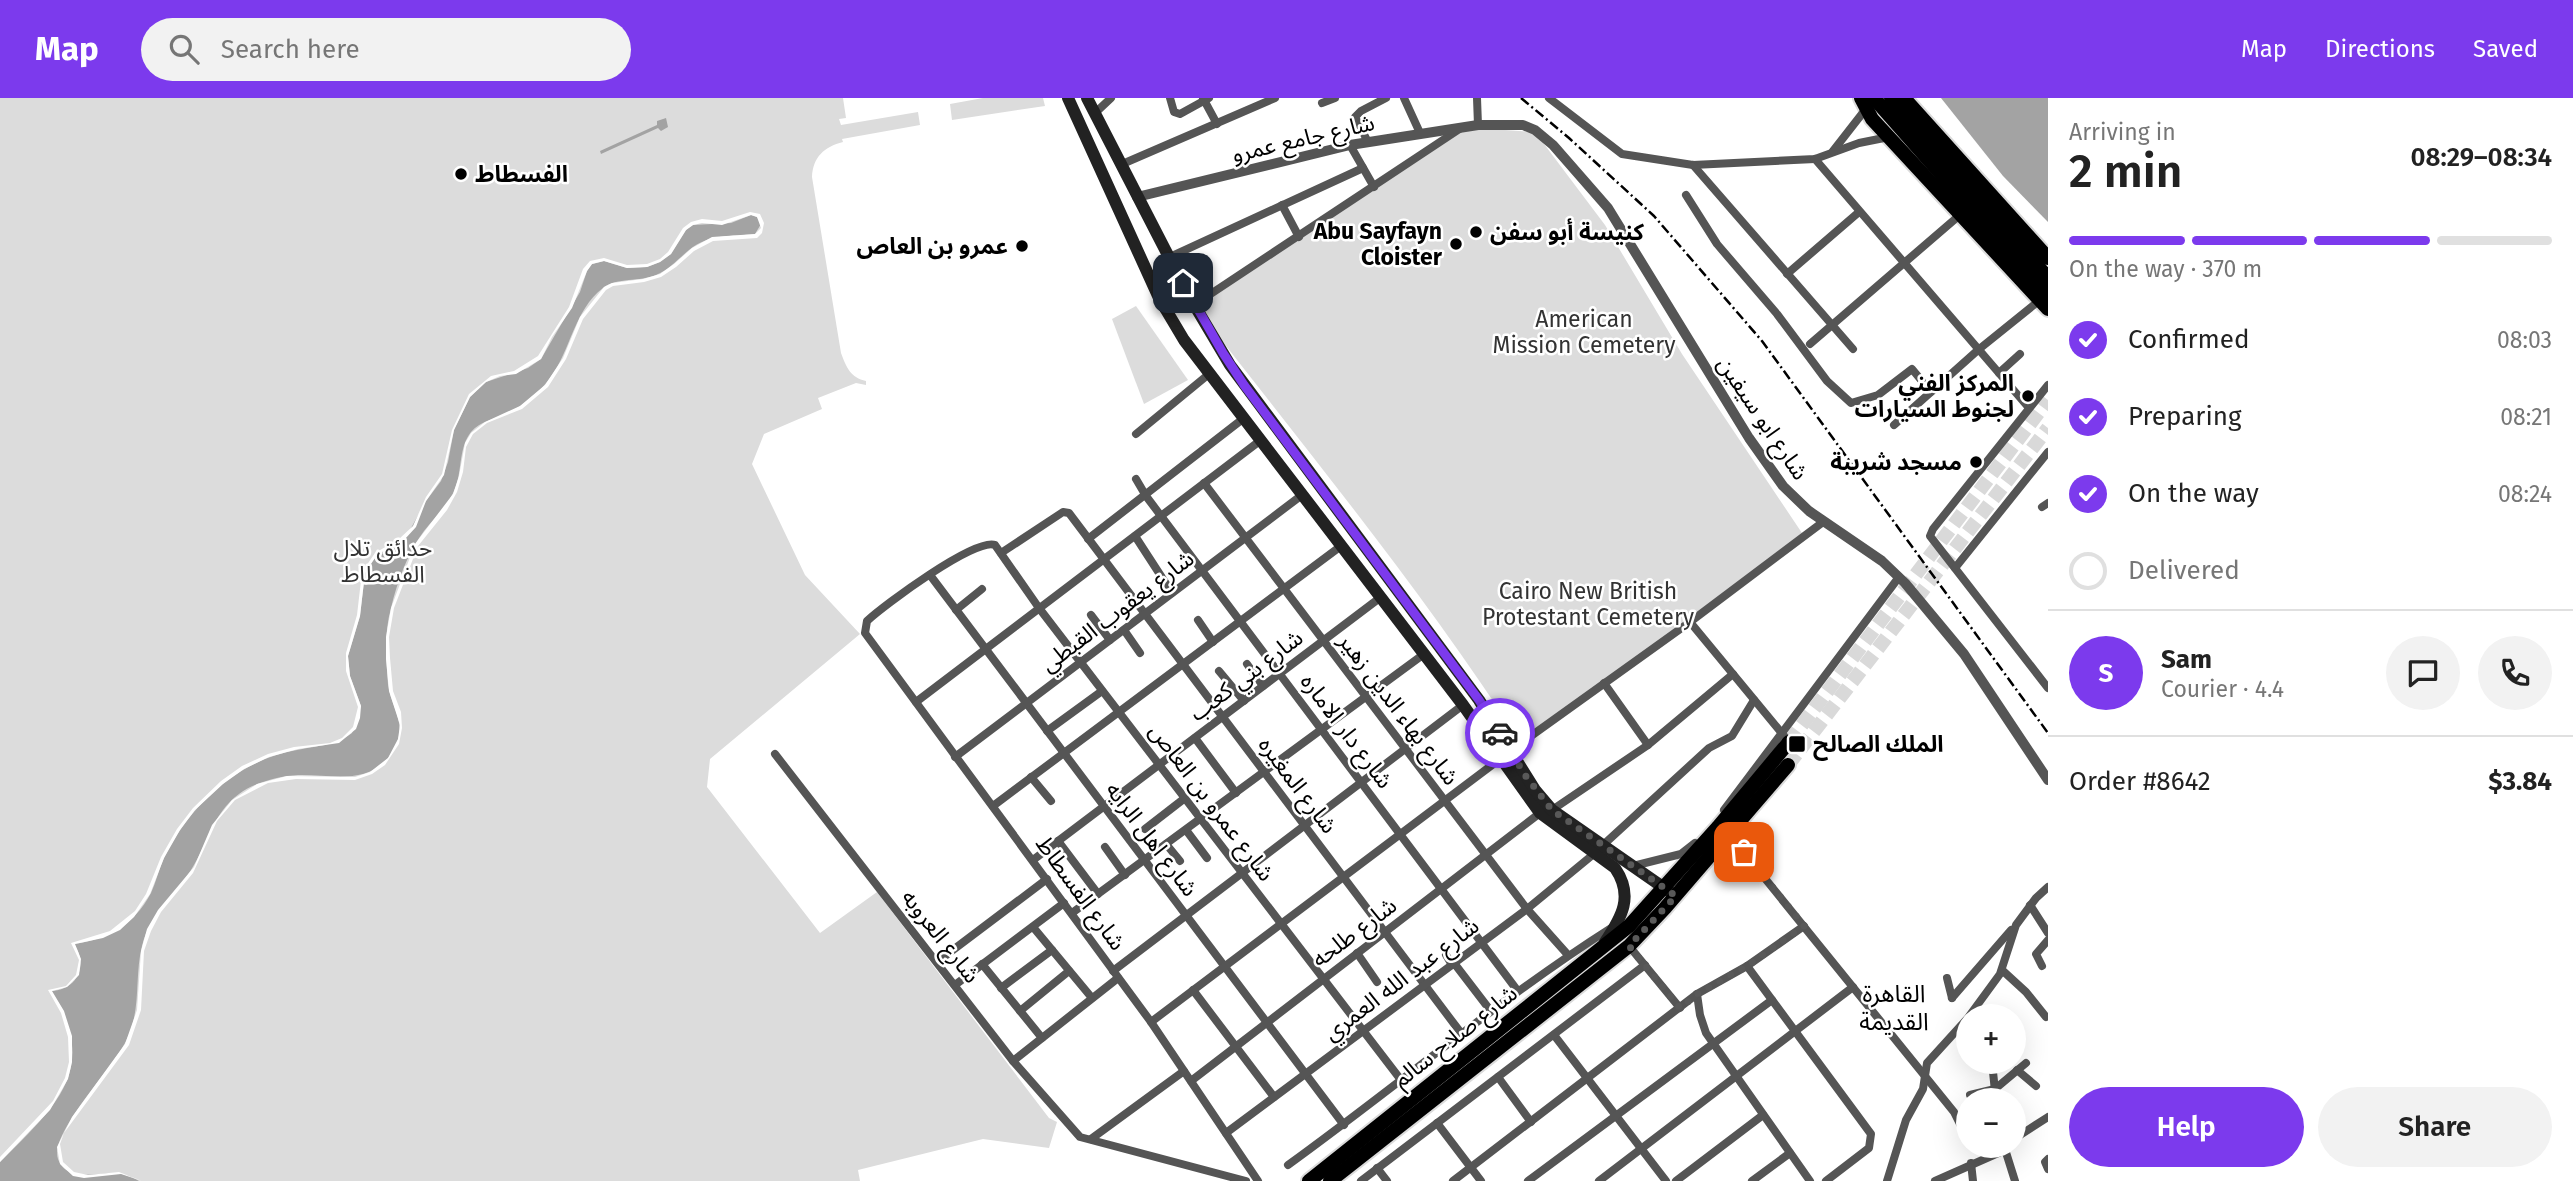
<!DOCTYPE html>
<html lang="en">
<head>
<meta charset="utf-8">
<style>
  body { margin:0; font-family:"Fira Sans","Noto Sans Arabic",sans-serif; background:#f2f2f2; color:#222; height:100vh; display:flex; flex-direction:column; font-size:26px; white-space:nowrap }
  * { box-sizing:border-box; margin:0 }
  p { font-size:23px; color:#767676 }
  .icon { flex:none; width:38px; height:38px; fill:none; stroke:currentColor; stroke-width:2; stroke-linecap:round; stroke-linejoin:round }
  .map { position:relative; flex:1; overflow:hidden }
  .details { display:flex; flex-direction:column; background:#fff; width:525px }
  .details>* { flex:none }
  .fabs { position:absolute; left:1956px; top:906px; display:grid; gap:14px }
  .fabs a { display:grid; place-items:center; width:70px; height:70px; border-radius:50%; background:#fff; box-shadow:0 7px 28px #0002; font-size:35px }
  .pin { position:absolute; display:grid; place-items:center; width:60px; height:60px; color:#fff; margin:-30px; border-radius:14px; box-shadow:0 4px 10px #0006 }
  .courier { position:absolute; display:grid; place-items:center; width:70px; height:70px; margin:-35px; border:5px solid #7c3aed; border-radius:50%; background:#fff; color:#222; box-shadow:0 2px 9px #0007 }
  .summary em { font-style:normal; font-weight:600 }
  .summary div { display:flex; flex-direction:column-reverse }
  .summary { display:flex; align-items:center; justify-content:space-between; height:119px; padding:0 21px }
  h1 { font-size:46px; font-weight:600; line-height:52px }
  .bar { display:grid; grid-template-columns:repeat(4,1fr); gap:10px 7px; align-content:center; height:84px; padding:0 21px }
  .bar i { height:9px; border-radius:5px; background:#e0e0e0 }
  .bar .on { background:#7c3aed }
  .bar p { grid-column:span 4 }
  .line { display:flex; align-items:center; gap:18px; padding:0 21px; border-top:2px solid #e0e0e0 }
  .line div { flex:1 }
  .round { display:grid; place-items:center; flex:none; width:74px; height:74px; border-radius:37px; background:#f2f2f2 }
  ol { padding:0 21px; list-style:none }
  li { display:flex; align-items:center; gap:21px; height:77px }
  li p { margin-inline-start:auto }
  li .icon { padding:7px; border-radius:50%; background:#7c3aed; color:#fff; stroke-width:4 }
  li:last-child { color:#767676 }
  li i { width:38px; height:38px; border:4px solid #e0e0e0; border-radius:50% }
  .primary-button { display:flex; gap:14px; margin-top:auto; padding:14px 21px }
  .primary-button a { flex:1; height:80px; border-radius:42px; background:#7c3aed; color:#fff; font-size:28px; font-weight:600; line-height:80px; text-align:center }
  .primary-button a+a { background:#f2f2f2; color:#222 }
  header { display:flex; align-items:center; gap:42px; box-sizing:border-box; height:98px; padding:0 35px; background:#7c3aed; color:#fff }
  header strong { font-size:33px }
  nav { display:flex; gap:38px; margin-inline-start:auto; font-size:24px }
  .search { width:490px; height:63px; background:#f2f2f2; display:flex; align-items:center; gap:18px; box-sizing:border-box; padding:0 24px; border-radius:38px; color:#767676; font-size:26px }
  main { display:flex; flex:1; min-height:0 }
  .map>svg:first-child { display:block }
  .green { fill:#dcdcdc }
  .water { fill:#a3a3a3 }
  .pier { fill:#fff }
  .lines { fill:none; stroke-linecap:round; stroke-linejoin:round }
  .trunk-tunnel { stroke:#d9d9d9; stroke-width:14; stroke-dasharray:14 7; stroke-linecap:butt }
  .trunk-casing { stroke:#dbdbdb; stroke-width:18 }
  .minor { stroke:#555; stroke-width:8 }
  .tertiary { stroke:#555; stroke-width:10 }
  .secondary { stroke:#222; stroke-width:12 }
  .trunk { stroke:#000; stroke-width:14 }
  .rail { stroke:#000; stroke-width:2.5; stroke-dasharray:10 3.5 2 3.5; stroke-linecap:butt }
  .done { stroke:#595959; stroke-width:7; stroke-dasharray:0 12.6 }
  .route { stroke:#7c3aed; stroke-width:9 }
  .poi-dot { fill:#000; stroke:#fff; stroke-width:2.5 }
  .labels { text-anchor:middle; stroke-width:5; stroke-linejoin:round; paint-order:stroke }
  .street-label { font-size:23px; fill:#000; stroke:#fff }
  .poi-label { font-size:23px; font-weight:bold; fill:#000; stroke:#fff; text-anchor:end }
  .park-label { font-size:23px; fill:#333; stroke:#fff }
  .neighbourhood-label { font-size:24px; fill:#000; stroke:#fff }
</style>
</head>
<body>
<header>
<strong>Map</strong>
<div class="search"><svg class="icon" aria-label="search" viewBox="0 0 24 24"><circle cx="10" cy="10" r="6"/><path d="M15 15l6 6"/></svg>Search here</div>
<nav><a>Map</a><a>Directions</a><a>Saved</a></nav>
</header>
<main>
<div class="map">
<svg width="2048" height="1083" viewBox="0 0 2048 1083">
  <rect width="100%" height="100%" fill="#fff"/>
  <g class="green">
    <path d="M0 0H843L846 20 839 21 841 27 918 14 920 27 842 41 843 44C824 49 813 59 812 79L841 255C846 269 851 280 866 283V287L856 285 818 300 822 311 764 336 752 366 805 477 860 536 710 661 707 689 820 835 877 794 1049 1020 1057 1024 1049 1050 983 1041 858 1072 860 1083H0Z"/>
    <polygon points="983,0 1043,0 1045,8 952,22 950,6"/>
    <path d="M1463 29 1535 34 1605 127 1682 256 1804 438 1521 645C1422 492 1306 351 1194 207Z"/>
    <polygon points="1136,208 1188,282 1144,306 1112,221"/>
  </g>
  <g class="water">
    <polygon points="1941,0 2048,0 2048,124 2003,78"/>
    <polygon points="666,20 668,29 661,33 658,30 601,56 600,53 657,27 657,23"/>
    <path d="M751 117 757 119 761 126 755 136C731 139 710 135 689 152 678 161 670 171 656 177 640 184 617 179 603 190 574 212 571 252 550 280 539 295 524 307 508 315 495 321 480 323 471 334 459 349 462 371 456 388 450 406 436 418 424 433 408 454 397 484 391 510 384 535 386 560 388 586 391 611 409 625 393 653 371 689 332 676 298 677 278 678 254 685 239 696 212 716 208 746 191 772 174 798 150 816 142 848 134 880 142 912 126 943 113 970 49 1036 58 1061 66 1083 94 1076 113 1075 123 1075 131 1078 139 1083H0V1064C55 1009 101 971 51 893 77 892 89 867 74 846 108 841 134 827 151 795 156 784 159 771 164 760 174 739 188 719 204 703 229 677 261 658 297 652 319 647 332 649 352 635L361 608 350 578 348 558 360 518 365 475 372 463 382 453 405 441 426 403 441 383 448 364 454 332 470 299 486 284 528 270 541 261 580 194 587 173 592 166 604 163 627 170 647 169 660 164 671 156 686 132 693 127 731 125Z"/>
  </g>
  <polygon class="pier" points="750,114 760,116 764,125 762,135 757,140 713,143 694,153 676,169 661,179 644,184 613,188 606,192 583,221 566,261 548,289 522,311 487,325 473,336 466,349 463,374 457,394 447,412 418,448 394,510 389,539 390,560 393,593 401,614 402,630 399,646 385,667 372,676 355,682 296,681 268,685 235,702 217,723 193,775 161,814 151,833 144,853 141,912 129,947 64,1035 60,1046 63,1064 74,1074 88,1077 119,1074 142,1083 121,1076 84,1080 73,1078 60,1066 57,1049 72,1019 125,946 137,912 141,853 147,831 158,812 194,769 212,727 232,702 257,686 287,678 355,679 370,674 388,660 398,641 400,627 389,593 386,561 386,539 391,510 415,446 453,396 459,378 465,345 471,335 485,324 520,308 545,287 563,260 580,219 604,189 612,185 643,181 660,176 674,166 692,150 712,139 755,136 761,130 757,119 751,117 722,127 702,125 693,127 686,132 671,156 660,164 647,169 627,170 604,163 592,166 587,173 572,210 552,239 541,261 516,276 500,278 486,284 470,299 454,332 444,377 426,403 416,429 405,441 377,457 365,475 360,518 348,558 350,578 361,608 360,620 356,631 339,645 298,651 269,659 244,671 223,686 195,712 180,732 164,760 150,796 134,819 120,832 103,840 75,846 81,861 79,877 67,889 52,893 64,913 72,938 72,964 68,981 50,1012 0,1064 0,1059 53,1003 65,980 69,964 68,939 61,915 48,892 66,888 76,877 79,862 71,845 110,833 135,813 146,796 161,759 177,731 193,710 221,683 242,668 268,656 294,649 330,645 342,640 353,629 358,609 346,573 346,555 357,517 362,474 375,455 399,441 413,428 426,399 442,376 452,332 469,296 491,278 514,273 538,258 569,209 583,171 590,163 604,160 627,167 647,166 660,161 668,154 683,130 691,124 702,121 722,123"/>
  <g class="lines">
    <g class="trunk-tunnel">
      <polyline points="1789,644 2048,302"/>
      <polyline points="1788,667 2048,330"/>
    </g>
    <defs>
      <g id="trunk">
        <polyline points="1861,0 1872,21 2048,211"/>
        <polyline points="1874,0 2047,196"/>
        <polyline points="1891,0 2048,180"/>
        <polyline points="1904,0 2048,160"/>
        <polyline points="1309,1083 1629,828 1718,729 1789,644"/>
        <polyline points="1330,1083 1629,848 1665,810 1788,667"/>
      </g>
    </defs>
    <use href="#trunk" class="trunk-casing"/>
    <g class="minor">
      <polyline points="1170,0 1174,14 1180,16 1209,0"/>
      <polyline points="1203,0 1217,26"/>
      <polyline points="1404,0 1420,35"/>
      <polyline points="1477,0 1478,27"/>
      <polyline points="1549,0 1622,56 1693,67 1815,61 1859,45 1889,39"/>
      <polyline points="1322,5 1335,0"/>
      <polyline points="1094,16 1111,0"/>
      <polyline points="1368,44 1355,19 1361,13 1386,0"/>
      <polyline points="1350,47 1374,89"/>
      <polyline points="1833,53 1865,12"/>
      <polyline points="1815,61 2029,310"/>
      <polyline points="1120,67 1275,0"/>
      <polyline points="1693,67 1853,251"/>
      <polyline points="1686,97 1717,146 1777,216 1827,283 1851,305 1878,297 1912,271 1931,294"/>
      <polyline points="1282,107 1299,139"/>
      <polyline points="1170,159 1363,70"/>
      <polyline points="1787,176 1859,114"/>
      <polyline points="1194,207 1461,30"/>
      <polyline points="1810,246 1961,116"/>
      <polyline points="1999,275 2020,256"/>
      <polyline points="2048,287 1933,431 1930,438 2048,590"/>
      <polyline points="1894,327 1978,252 2040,202"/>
      <polyline points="1136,336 1209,276"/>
      <polyline points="1136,381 1146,398 1517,892"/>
      <polyline points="1204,385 1527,811 1568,857"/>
      <polyline points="2042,409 2048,405"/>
      <polyline points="1135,438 1172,495"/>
      <polyline points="1088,441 1244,320"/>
      <polyline points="1001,455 1063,414 1069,415 1461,935"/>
      <polyline points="1955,470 2048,354"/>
      <polyline points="930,477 1344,1027"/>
      <polyline points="956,512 982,491"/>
      <polyline points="1091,517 1110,542"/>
      <polyline points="1198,522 1213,544"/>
      <polyline points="1690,524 1785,639"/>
      <polyline points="1124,532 1140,555"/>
      <polyline points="1247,566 1263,588"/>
      <polyline points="1219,573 1244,603"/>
      <polyline points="1604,585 1648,647"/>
      <polyline points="916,604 1261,342"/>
      <polyline points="1047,633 1102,593"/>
      <polyline points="1195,640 1236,695"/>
      <polyline points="1510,653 1690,524 1823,424"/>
      <polyline points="775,656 1013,963 1080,1039 1246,1083"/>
      <polyline points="955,659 1302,397"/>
      <polyline points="1031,679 1051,703"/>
      <polyline points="993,708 1341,448"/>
      <polyline points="1552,712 1648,647 1733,576"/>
      <polyline points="1724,712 1899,479"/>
      <polyline points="1145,731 1185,700"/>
      <polyline points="1186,732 1207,760"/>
      <polyline points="1729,736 1954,1014 1961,1028"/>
      <polyline points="1058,743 1098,796"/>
      <polyline points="1166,746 1180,763"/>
      <polyline points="1602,748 1709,650 1732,638 1754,602"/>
      <polyline points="1105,749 1125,777"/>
      <polyline points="1033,762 1381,499"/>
      <polyline points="1633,768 1681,756 1695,745"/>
      <polyline points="2030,807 2048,835"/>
      <polyline points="1072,815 1424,556"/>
      <polyline points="1033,829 1092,900"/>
      <polyline points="1629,848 1680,910"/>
      <polyline points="1357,855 1377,884"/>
      <polyline points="1446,857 1452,867"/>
      <polyline points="937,864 1047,781"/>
      <polyline points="1454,865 1490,912"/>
      <polyline points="982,866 1042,940"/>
      <polyline points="1747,868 1871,1036 1869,1050 1826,1083"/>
      <polyline points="2042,868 2036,856 2048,842"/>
      <polyline points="2002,872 2026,894 2046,919"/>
      <polyline points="1113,873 1463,607"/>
      <polyline points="1947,880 1952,900"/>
      <polyline points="955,887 1064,805"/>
      <polyline points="1001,890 1052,852"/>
      <polyline points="1193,892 1274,999"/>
      <polyline points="1697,896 1700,917 1706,935 1810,1083"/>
      <polyline points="1952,900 2011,832"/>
      <polyline points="1020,913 1069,873"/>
      <polyline points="1151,924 1500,661"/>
      <polyline points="1554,937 1666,1083"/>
      <polyline points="1013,963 1118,880"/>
      <polyline points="1992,964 1996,1003"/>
      <polyline points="2017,972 2036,988"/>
      <polyline points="1498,979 1531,1024"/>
      <polyline points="1191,983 1540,715"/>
      <polyline points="1970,997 1995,991 2026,965"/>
      <polyline points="1437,1025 1481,1083"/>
      <polyline points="1226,1035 1527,811 1595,755"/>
      <polyline points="1091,1041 1184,973"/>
      <polyline points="2014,1041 2048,1019"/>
      <polyline points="2004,1048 2015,1083"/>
      <polyline points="2048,1061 2045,1064 2048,1071"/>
      <polyline points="1971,1065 1973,1083"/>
      <path d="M1288 1067C1396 989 1498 902 1611 830"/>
      <polyline points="1377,1070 1387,1083"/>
      <path d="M1258 1083 1151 924 865 535 867 523C884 507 976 439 995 447L1039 510 1401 982"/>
      <polyline points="1361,1083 1645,867"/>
      <polyline points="1453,1083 1697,896 1747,868 1804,828"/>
      <polyline points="1528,1083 1772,902"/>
      <polyline points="1599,1083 1853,889"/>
      <polyline points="1676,1083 1763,1017"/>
      <polyline points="1752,1083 1790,1055"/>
      <polyline points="1887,1083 1906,1022 1923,991 1927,965 1967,921 2000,876 2016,827 2036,800 2048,789"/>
      <polyline points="1935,1083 2005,1052"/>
    </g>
    <polyline class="tertiary" points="1137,99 1350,47 1478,27 1523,27 1535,32 1553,47 1608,110 1749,340 1783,388 1809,413 1882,463 1905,485 1964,556 2048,682"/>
    <g class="secondary">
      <path d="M1068 0 1159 200 1184 242 1463 607 1540 715 1615 770C1634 798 1622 819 1605 844"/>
      <polyline points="1087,0 1189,198 1230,267 1479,602 1535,692 1552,712 1670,794"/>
      <polyline points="1165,210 1189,198"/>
    </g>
    <use href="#trunk" class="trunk"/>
    <polyline class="rail" points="1521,0 1569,40 1654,118 1762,243 2048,635"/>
  </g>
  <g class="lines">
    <polyline class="done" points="1500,635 1525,677 1552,712 1676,798 1629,848 1680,910 1697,896 1747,868 1804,828 1744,754"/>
    <polyline class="route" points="1183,185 1223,255 1244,287 1479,602 1500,635"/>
  </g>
  <g class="poi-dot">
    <circle cx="461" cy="76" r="7"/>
    <circle cx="1476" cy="134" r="7"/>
    <circle cx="1456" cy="146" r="7"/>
    <circle cx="1022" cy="148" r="7"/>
    <circle cx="2028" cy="298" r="7"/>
    <circle cx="1976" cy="364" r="7"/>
    <rect x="1788" y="637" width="18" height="18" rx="3.5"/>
  </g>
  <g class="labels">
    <g class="street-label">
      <text transform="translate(1303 40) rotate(-13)" y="8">شارع جامع عمرو</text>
      <text transform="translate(1763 320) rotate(56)" y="8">شارع ابو سيفين</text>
      <text transform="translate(1117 513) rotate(-37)" y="8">شارع يعقوب القبطي</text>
      <text transform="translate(1246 577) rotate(-37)" y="8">شارع بني كعب</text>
      <text transform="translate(1399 611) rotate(53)" y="8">شارع بهاء الدين زهير</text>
      <text transform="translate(1347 633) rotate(53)" y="8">شارع دار الاماره</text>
      <text transform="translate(1298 687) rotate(53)" y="8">شارع المغيره</text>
      <text transform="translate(1212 704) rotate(53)" y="8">شارع عمرو بن العاص</text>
      <text transform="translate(1152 741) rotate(53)" y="8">شارع اهل الرايه</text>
      <text transform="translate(1081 795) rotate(54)" y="8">شارع الفسطاط</text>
      <text transform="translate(1354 834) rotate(-37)" y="8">شارع طلحه</text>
      <text transform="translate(941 838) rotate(52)" y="8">شارع العروبه</text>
      <text transform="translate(1401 881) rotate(-37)" y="8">شارع عبد الله العمري</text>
      <text transform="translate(1455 938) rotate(-38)" y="8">شارع صلاح سالم</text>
    </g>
    <g class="poi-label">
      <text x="475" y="84" text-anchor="start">الفسطاط</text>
      <text x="1442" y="141">Abu Sayfayn<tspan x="1442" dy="26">Cloister</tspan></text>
      <text x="1490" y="142" text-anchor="start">كنيسة أبو سفن</text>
      <text x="1008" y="156">عمرو بن العاص</text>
      <text x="2014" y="293">المركز الفني<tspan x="2014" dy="26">لجنوط السيارات</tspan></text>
      <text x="1962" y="372">مسجد شريبة</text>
      <text x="1813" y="654" text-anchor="start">الملك الصالح</text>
    </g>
    <g class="park-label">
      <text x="1584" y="229">American<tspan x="1584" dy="26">Mission Cemetery</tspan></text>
      <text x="383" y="458">حدائق تلال<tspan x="383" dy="26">الفسطاط</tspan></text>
      <text x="1588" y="501">Cairo New British<tspan x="1588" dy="26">Protestant Cemetery</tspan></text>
    </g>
    <g class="neighbourhood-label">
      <text x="1894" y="904">القاهرة<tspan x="1894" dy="28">القديمة</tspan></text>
    </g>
  </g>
</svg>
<div class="fabs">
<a>+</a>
<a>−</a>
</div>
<div class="pin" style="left:1744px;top:754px;background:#ea580c"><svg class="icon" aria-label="bag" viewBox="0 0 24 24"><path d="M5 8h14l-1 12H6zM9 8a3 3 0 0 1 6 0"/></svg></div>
<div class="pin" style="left:1183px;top:185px;background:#1f2937"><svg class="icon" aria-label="home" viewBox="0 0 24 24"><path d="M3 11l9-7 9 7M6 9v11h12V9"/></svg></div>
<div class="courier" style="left:1500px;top:635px"><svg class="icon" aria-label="car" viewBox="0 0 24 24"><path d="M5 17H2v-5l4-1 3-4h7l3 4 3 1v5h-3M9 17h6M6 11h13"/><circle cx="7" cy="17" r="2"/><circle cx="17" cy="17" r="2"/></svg></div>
</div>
<section class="details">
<div class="summary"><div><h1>2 min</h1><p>Arriving in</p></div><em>08:29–08:34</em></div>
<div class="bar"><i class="on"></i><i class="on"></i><i class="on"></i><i></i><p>On the way · 370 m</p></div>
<ol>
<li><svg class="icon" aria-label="check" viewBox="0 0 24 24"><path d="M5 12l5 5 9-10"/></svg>Confirmed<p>08:03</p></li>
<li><svg class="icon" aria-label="check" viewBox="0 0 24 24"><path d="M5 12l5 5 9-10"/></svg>Preparing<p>08:21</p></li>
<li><svg class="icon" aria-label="check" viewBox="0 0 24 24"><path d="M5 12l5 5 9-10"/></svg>On the way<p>08:24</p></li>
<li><i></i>Delivered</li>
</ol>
<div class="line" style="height:126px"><b class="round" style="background:#7c3aed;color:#fff">S</b><div><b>Sam</b><p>Courier · 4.4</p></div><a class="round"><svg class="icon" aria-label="chat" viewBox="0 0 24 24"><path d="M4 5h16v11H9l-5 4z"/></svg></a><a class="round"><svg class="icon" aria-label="phone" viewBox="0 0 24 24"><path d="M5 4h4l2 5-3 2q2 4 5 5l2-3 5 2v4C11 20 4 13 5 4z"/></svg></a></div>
<div class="line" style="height:91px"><div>Order #8642</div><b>$3.84</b></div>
<div class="primary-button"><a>Help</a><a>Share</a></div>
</section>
</main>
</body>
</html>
